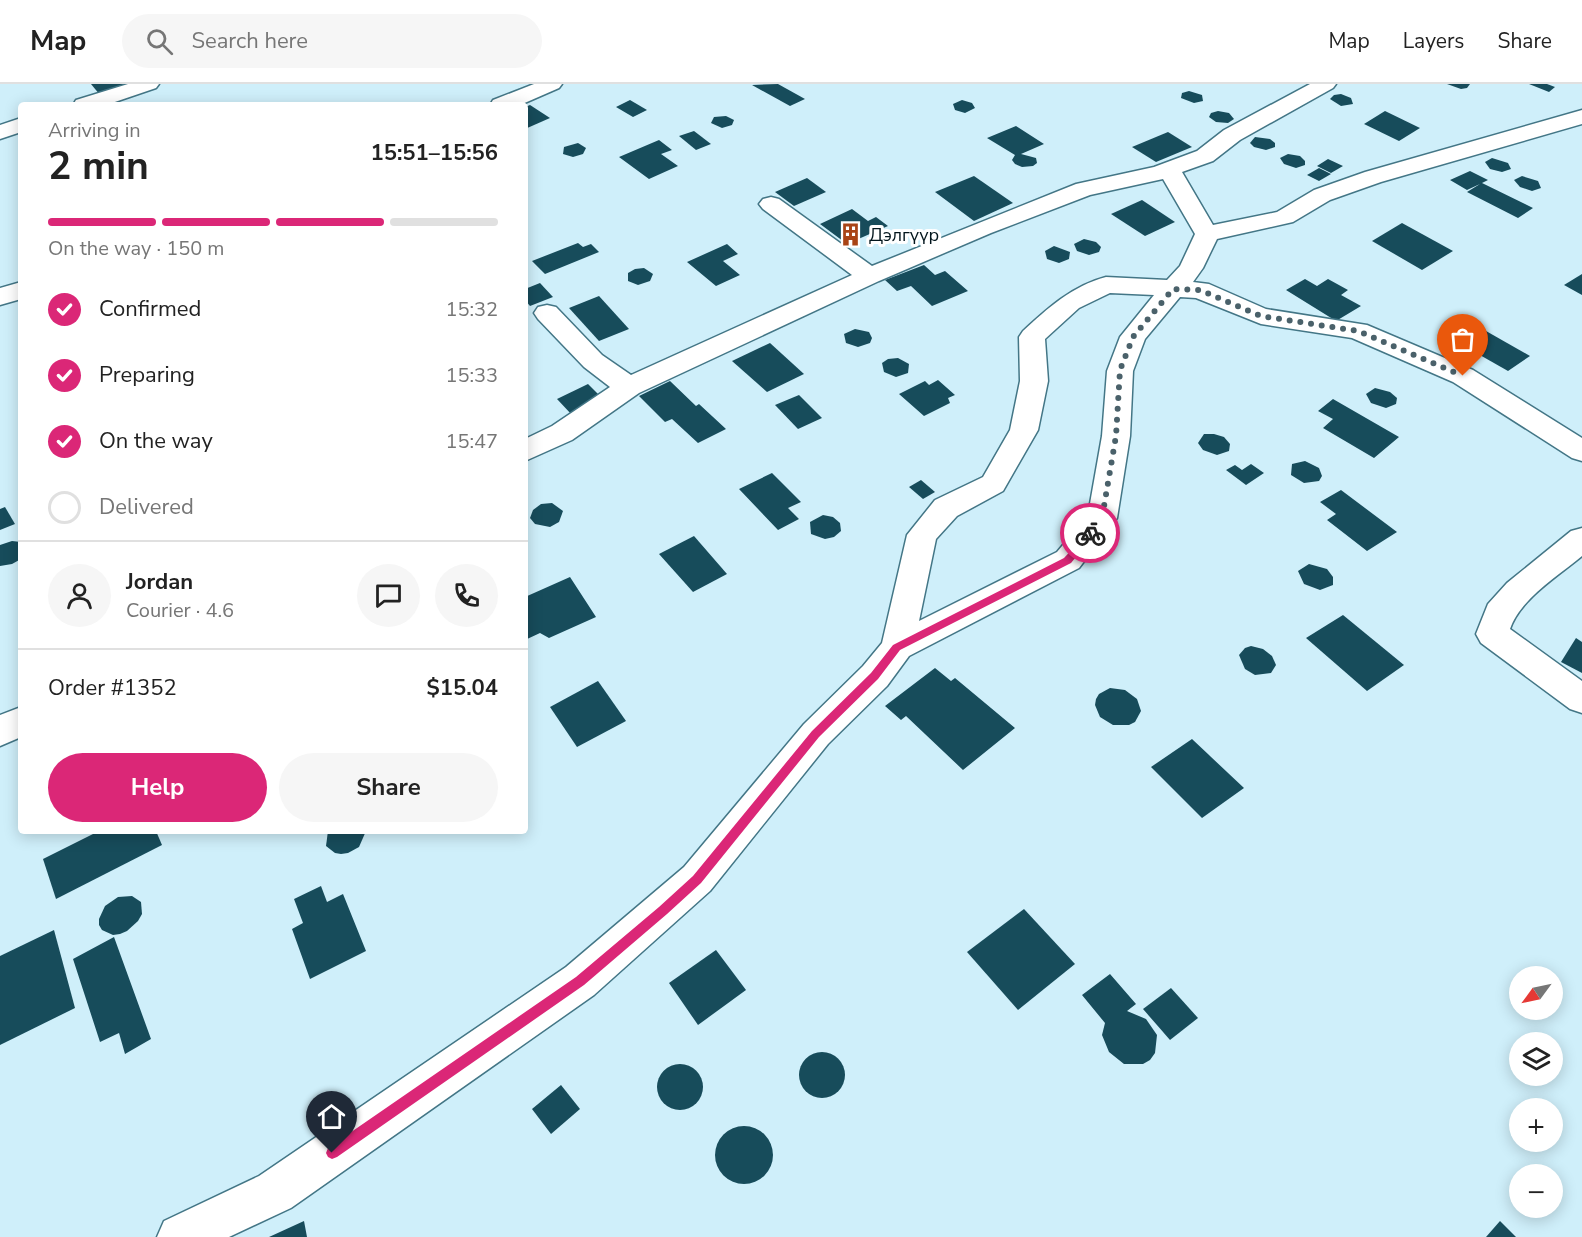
<!DOCTYPE html>
<html lang="en">
<head>
<meta charset="utf-8">
<style>
  body { margin:0; font-family:"Nunito Sans",sans-serif; background:#f6f6f6; color:#222; height:100vh; display:flex; flex-direction:column; font-size:22px; white-space:nowrap }
  * { box-sizing:border-box; margin:0 }
  p { font-size:20px; color:#767676 }
  .icon { flex:none; width:33px; height:33px; fill:none; stroke:currentColor; stroke-width:2; stroke-linecap:round; stroke-linejoin:round }
  .map { position:relative; flex:1; overflow:hidden }
  .panel { position:absolute; left:18px; top:18px; width:510px; height:732px; display:flex; flex-direction:column; background:#fff; border-radius:6px; box-shadow:0 3px 15px #0003 }
  .panel>* { flex:none }
  .needle { width:39px; rotate:237deg }
  .controls { position:absolute; left:1509px; top:882px; display:grid; gap:12px }
  .controls a { display:grid; place-items:center; width:54px; height:54px; border-radius:50%; background:#fff; box-shadow:0 3px 15px #0003; font-size:30px }
  .pin { position:absolute; display:grid; place-items:center; width:51px; height:51px; color:#fff; margin:-62px -26px; border-radius:50% 50% 50% 0; rotate:-45deg; box-shadow:0 0 6px #0007 }
  .pin .icon { rotate:45deg }
  .courier { position:absolute; display:grid; place-items:center; width:60px; height:60px; margin:-30px; border:4px solid #db2777; border-radius:50%; background:#fff; color:#222; box-shadow:0 2px 8px #0007 }
  .overview em { font-style:normal; font-weight:700 }
  .overview div { display:flex; flex-direction:column-reverse }
  .overview { display:flex; align-items:center; justify-content:space-between; height:102px; padding:0 30px }
  h1 { font-size:39px; font-weight:700; line-height:45px }
  .bar { display:grid; grid-template-columns:repeat(4,1fr); gap:9px 6px; align-content:center; height:72px; padding:0 30px }
  .bar i { height:8px; border-radius:4px; background:#e0e0e0 }
  .bar .selected { background:#db2777 }
  .bar p { grid-column:span 4 }
  .line { display:flex; align-items:center; gap:15px; padding:0 30px; border-top:2px solid #e0e0e0 }
  .line div { flex:1 }
  .round { display:grid; place-items:center; flex:none; width:63px; height:63px; border-radius:32px; background:#f6f6f6 }
  ol { padding:0 30px; list-style:none }
  li { display:flex; align-items:center; gap:18px; height:66px }
  li p { margin-inline-start:auto }
  li .icon { padding:6px; border-radius:50%; background:#db2777; color:#fff; stroke-width:4 }
  li:last-child { color:#767676 }
  li i { width:33px; height:33px; border:3px solid #e0e0e0; border-radius:50% }
  .cta { display:flex; gap:12px; margin-top:auto; padding:12px 30px }
  .cta a { flex:1; height:69px; border-radius:36px; background:#db2777; color:#fff; font-size:24px; font-weight:700; line-height:69px; text-align:center }
  .cta a+a { background:#f6f6f6; color:#222 }
  header { display:flex; align-items:center; gap:36px; box-sizing:border-box; height:84px; padding:0 30px; background:#fff; border-bottom:2px solid #e0e0e0 }
  header strong { font-size:28px }
  nav { display:flex; gap:33px; margin-inline-start:auto; font-size:21px }
  .search { width:420px; height:54px; background:#f6f6f6; display:flex; align-items:center; gap:15px; box-sizing:border-box; padding:0 21px; border-radius:33px; color:#767676; font-size:22px }
  .map>svg:first-child { display:block }
  .building { fill:#174c5b }
  .lines { fill:none; stroke-linecap:round; stroke-linejoin:round }
  .minor-casing { stroke:#437686; stroke-width:3 }
  .minor { fill:#fff; fill-rule:evenodd }
  .route { fill:#db2777 }
  .done { stroke:#4a616a; stroke-width:6; stroke-dasharray:0 10.8 }
  .labels { text-anchor:middle; stroke-width:6; stroke-linejoin:round; paint-order:stroke }
  .far-poi-label { font-size:18px; fill:#02151c; stroke:#fff; text-anchor:start }
</style>
</head>
<body>
<header>
<strong>Map</strong>
<div class="search"><svg class="icon" aria-label="search" viewBox="0 0 24 24"><circle cx="10" cy="10" r="6"/><path d="M15 15l6 6"/></svg>Search here</div>
<nav><a>Map</a><a>Layers</a><a>Share</a></nav>
</header>
<div class="map">
<svg width="1582" height="1153" viewBox="0 0 1582 1153">
  <rect width="100%" height="100%" fill="#cfeffa"/>
  <g class="building">
    <polygon points="91,0 124,0 126,2 100,11"/>
    <polygon points="778,0 805,15 790,22 752,1"/>
    <polygon points="1447,0 1470,0 1467,4 1461,5"/>
    <polygon points="1529,0 1547,0 1555,3 1549,8"/>
    <polygon points="1189,7 1202,11 1203,17 1194,19 1181,14 1182,9"/>
    <polygon points="1341,10 1351,14 1353,20 1341,22 1330,15 1334,11"/>
    <polygon points="630,16 647,26 633,33 616,23"/>
    <polygon points="962,16 972,19 975,24 965,29 955,26 953,20"/>
    <polygon points="530,21 550,34 525,45 525,23"/>
    <polygon points="1218,27 1229,29 1234,35 1228,39 1216,38 1209,33 1211,29"/>
    <polygon points="1385,27 1420,44 1399,57 1364,40"/>
    <polygon points="726,32 734,36 732,41 722,44 711,39 714,33"/>
    <polygon points="1016,42 1044,60 1021,70 1036,74 1037,79 1033,82 1022,83 1015,80 1012,76 1015,71 987,54"/>
    <polygon points="694,47 711,60 696,66 679,52"/>
    <polygon points="1168,48 1192,63 1156,78 1132,63"/>
    <polygon points="1255,53 1270,55 1275,59 1275,63 1266,66 1254,63 1250,59"/>
    <polygon points="659,56 672,66 661,70 678,82 649,95 619,73"/>
    <polygon points="578,59 586,64 583,70 573,73 563,70 564,63"/>
    <polygon points="1288,70 1300,72 1305,77 1305,81 1296,84 1284,80 1280,74"/>
    <polygon points="1492,74 1508,79 1511,85 1502,88 1490,85 1485,78"/>
    <polygon points="1328,75 1343,82 1331,89 1317,82"/>
    <polygon points="1319,84 1331,90 1319,97 1307,91"/>
    <polygon points="1470,87 1488,96 1482,99 1533,124 1518,134 1467,108 1480,100 1467,106 1450,96"/>
    <polygon points="974,92 1013,119 974,137 935,108"/>
    <polygon points="1522,92 1538,97 1541,104 1532,107 1520,103 1514,96"/>
    <polygon points="807,94 826,108 794,122 775,108"/>
    <polygon points="1142,116 1175,138 1145,152 1111,130"/>
    <polygon points="852,125 868,137 876,133 888,142 847,160 820,140"/>
    <polygon points="1402,139 1453,167 1422,186 1372,157"/>
    <polygon points="1084,155 1096,158 1101,163 1099,168 1089,171 1077,167 1074,160"/>
    <polygon points="578,159 583,163 591,160 599,168 545,190 532,177"/>
    <polygon points="727,160 738,170 723,177 740,191 716,202 687,178"/>
    <polygon points="1054,162 1070,168 1069,175 1059,179 1047,175 1045,167"/>
    <polygon points="924,181 935,191 945,187 968,207 932,222 911,202 897,207 885,196"/>
    <polygon points="644,184 653,190 650,197 638,201 628,197 628,189 635,185"/>
    <polygon points="1582,190 1582,211 1564,201"/>
    <polygon points="1305,195 1317,202 1328,195 1348,206 1341,211 1361,222 1336,237 1286,206"/>
    <polygon points="540,199 553,213 530,222 525,216 525,205"/>
    <polygon points="599,212 629,245 599,257 569,224"/>
    <polygon points="855,245 869,248 872,254 870,259 858,263 846,259 844,250"/>
    <polygon points="1486,247 1530,272 1508,287 1464,262"/>
    <polygon points="770,259 804,290 767,308 732,277"/>
    <polygon points="898,274 909,280 908,289 896,293 884,288 882,279 888,275"/>
    <polygon points="938,296 955,311 948,314 950,319 924,332 899,310 925,297 929,301"/>
    <polygon points="670,297 696,322 699,320 726,345 698,359 672,335 665,338 639,312"/>
    <polygon points="588,300 603,315 572,331 557,315"/>
    <polygon points="1375,304 1390,308 1397,314 1396,320 1386,324 1371,319 1366,310"/>
    <polygon points="799,311 822,334 798,345 775,321"/>
    <polygon points="1333,315 1399,353 1374,374 1323,344 1333,335 1318,327"/>
    <polygon points="1204,350 1214,350 1224,353 1230,360 1229,367 1217,371 1203,366 1198,359"/>
    <polygon points="1305,377 1319,384 1322,392 1319,397 1304,399 1291,391 1292,380"/>
    <polygon points="1251,380 1264,389 1246,401 1226,386 1235,381 1242,386"/>
    <polygon points="772,389 801,418 788,424 799,435 778,446 739,405"/>
    <polygon points="921,396 935,408 923,415 909,403"/>
    <polygon points="1341,406 1397,448 1367,467 1327,436 1336,430 1320,418"/>
    <polygon points="552,419 563,427 559,438 550,443 535,440 530,434 533,426 541,420"/>
    <polygon points="5,423 15,440 0,446 0,425"/>
    <polygon points="823,431 833,433 840,439 841,447 834,453 825,455 811,450 810,438"/>
    <polygon points="694,452 727,490 693,508 659,470"/>
    <polygon points="12,457 21,458 21,475 12,480 0,482 0,461"/>
    <polygon points="1309,480 1327,485 1333,493 1333,501 1320,506 1304,500 1298,487"/>
    <polygon points="570,493 596,533 549,554 540,549 525,556 525,513"/>
    <polygon points="1343,531 1404,581 1367,607 1306,554"/>
    <polygon points="1576,554 1582,558 1582,589 1561,578"/>
    <polygon points="1251,562 1263,565 1272,572 1276,581 1271,589 1255,591 1245,585 1239,571 1245,564"/>
    <polygon points="935,584 951,597 955,594 1015,644 963,686 906,632 901,636 885,622"/>
    <polygon points="598,597 626,637 577,663 550,623"/>
    <polygon points="1110,604 1125,606 1137,615 1141,627 1135,638 1129,641 1113,641 1100,633 1095,621 1096,615 1099,610"/>
    <polygon points="1192,655 1244,704 1202,734 1151,683"/>
    <polygon points="99,747 156,747 162,761 56,815 43,775"/>
    <polygon points="328,747 366,747 359,763 348,769 341,770 335,769 326,762"/>
    <polygon points="321,802 327,818 343,810 366,867 310,895 292,845 303,839 294,815"/>
    <polygon points="132,812 141,818 142,830 138,837 127,847 120,850 113,851 102,846 99,841 99,835 105,822 118,813"/>
    <polygon points="1024,825 1075,880 1018,926 967,868"/>
    <polygon points="54,846 75,924 0,961 0,872"/>
    <polygon points="114,853 151,955 125,970 119,949 100,958 73,875"/>
    <polygon points="716,866 746,906 698,941 669,899"/>
    <polygon points="1110,890 1136,920 1127,927 1146,935 1157,951 1155,969 1150,976 1143,980 1124,980 1109,968 1102,951 1105,939 1082,911"/>
    <polygon points="1171,904 1198,934 1170,956 1143,925"/>
    <circle cx="822" cy="991" r="23"/>
    <circle cx="680" cy="1003" r="23"/>
    <polygon points="561,1001 580,1025 551,1050 532,1025"/>
    <circle cx="744" cy="1071" r="29"/>
    <polygon points="304,1137 307,1153 269,1153"/>
    <polygon points="1500,1137 1516,1153 1486,1153"/>
  </g>
  <g class="lines">
    <defs>
      <g id="minor">
        <polygon points="128,0 159,0 156,4 106,21 73,21 76,16"/>
        <polygon points="534,0 562,0 559,4 520,21 490,21 493,16"/>
        <path d="M1310 0H1336L1333 4 1240 56 1213 77 1182 88 1213 141 1277 128 1314 106 1365 88 1582 26V40L1381 98 1330 116 1293 138 1217 155 1203 184 1193 198 1209 200 1266 225 1367 241 1473 286 1582 354V377L1572 374 1453 298 1352 254 1261 240 1196 214 1180 213 1145 255 1133 287 1130 352 1117 434 1079 484 909 572 887 602 828 660 710 807 594 911 291 1124 229 1153H157L164 1137 259 1092 566 883 684 783 804 640 863 582 882 559 907 451 935 416 983 393 1010 346 1020 297 1019 253 1023 247C1048 224 1072 202 1106 193L1167 196 1180 182 1195 150 1163 95 1090 111 991 149 879 197 639 309 572 356 525 377V355L552 342 610 303 584 283 538 235 534 229 538 223 547 221 556 223 602 271 631 291 852 191 763 125 759 120 763 115 771 113 779 115 872 182 1076 100 1154 83 1197 67 1224 46ZM1110 209 1154 211 1120 253 1107 287 1102 352 1088 431 1057 468 919 537 936 455 957 432 1003 407 1038 346 1048 297 1045 255 1079 224Z"/>
        <polygon points="21,34 21,48 0,55 0,41"/>
        <polygon points="21,198 21,215 0,221 0,204"/>
        <path d="M1582 444V472C1558 492 1520 515 1510 545L1582 597V629L1570 625 1481 559 1476 550 1488 520 1507 499 1571 447Z"/>
        <polygon points="21,623 21,653 0,662 0,631"/>
      </g>
    </defs>
    <use href="#minor" class="minor-casing"/>
    <use href="#minor" class="minor"/>
  </g>
  <polygon class="route" points="1090,446 1095,449 1094,451 1071,479 900,566 878,595 819,653 701,799 667,830 584,901 337,1073 332,1075 328,1073 326,1069 328,1064 576,893 659,823 693,792 812,647 871,589 893,561 1064,474"/>
  <g class="lines">
    <polyline class="done" points="1090,449 1102,434 1116,352 1120,286 1133,253 1173,205 1200,206 1261,232 1358,247 1463,292"/>
  </g>
  <defs>
    <symbol id="building-bare" viewBox="-9 -9 18 18"><path d="M-4-6H4V6H1V3H-1V6H-4ZM-2.5-4.3h1.7v1.8h-1.7ZM.8-4.3h1.7v1.8H.8ZM-2.5-1h1.7V.8h-1.7ZM.8-1h1.7V.8H.8Z" fill="#a94416" stroke="#fff" stroke-width="2.5" paint-order="stroke"/></symbol>
  </defs>
  <g fill-rule="evenodd">
    <use href="#building-bare" x="834" y="134" width="33" height="33"/>
  </g>
  <g class="labels">
    <g class="far-poi-label">
      <text x="869" y="157">Дэлгүүр</text>
    </g>
  </g>
</svg>
<div class="controls">
<a><svg class="needle" viewBox="-14 -14 28 28"><path d="M0-13l5 13h-10z" fill="#e53935"/><path d="M0 13l5-13h-10z" fill="#767676"/></svg></a>
<a><svg class="icon" aria-label="layers" viewBox="0 0 24 24"><path d="M12 4l9 5-9 5-9-5zM3 14l9 5 9-5"/></svg></a>
<a>+</a>
<a>−</a>
</div>
<div class="pin" style="left:1463px;top:292px;background:#ea580c"><svg class="icon" aria-label="bag" viewBox="0 0 24 24"><path d="M5 8h14l-1 12H6zM9 8a3 3 0 0 1 6 0"/></svg></div>
<div class="pin" style="left:332px;top:1069px;background:#1f2937"><svg class="icon" aria-label="home" viewBox="0 0 24 24"><path d="M3 11l9-7 9 7M6 9v11h12V9"/></svg></div>
<div class="courier" style="left:1090px;top:449px"><svg class="icon" aria-label="bike" viewBox="0 0 24 24"><circle cx="6" cy="16" r="4"/><circle cx="18" cy="16" r="4"/><path d="M6 16l4-8h5l3 8M10 8l3 8H6M13 5h3"/></svg></div>
<section class="panel">
<div class="overview"><div><h1>2 min</h1><p>Arriving in</p></div><em>15:51–15:56</em></div>
<div class="bar"><i class="selected"></i><i class="selected"></i><i class="selected"></i><i></i><p>On the way · 150 m</p></div>
<ol>
<li><svg class="icon" aria-label="check" viewBox="0 0 24 24"><path d="M5 12l5 5 9-10"/></svg>Confirmed<p>15:32</p></li>
<li><svg class="icon" aria-label="check" viewBox="0 0 24 24"><path d="M5 12l5 5 9-10"/></svg>Preparing<p>15:33</p></li>
<li><svg class="icon" aria-label="check" viewBox="0 0 24 24"><path d="M5 12l5 5 9-10"/></svg>On the way<p>15:47</p></li>
<li><i></i>Delivered</li>
</ol>
<div class="line" style="height:108px"><a class="round"><svg class="icon" aria-label="person" viewBox="0 0 24 24"><circle cx="12" cy="8" r="4"/><path d="M4 21q1-7 8-7t8 7"/></svg></a><div><b>Jordan</b><p>Courier · 4.6</p></div><a class="round"><svg class="icon" aria-label="chat" viewBox="0 0 24 24"><path d="M4 5h16v11H9l-5 4z"/></svg></a><a class="round"><svg class="icon" aria-label="phone" viewBox="0 0 24 24"><path d="M5 4h4l2 5-3 2q2 4 5 5l2-3 5 2v4C11 20 4 13 5 4z"/></svg></a></div>
<div class="line" style="height:78px"><div>Order #1352</div><b>$15.04</b></div>
<div class="cta"><a>Help</a><a>Share</a></div>
</section>
</div>
</body>
</html>
